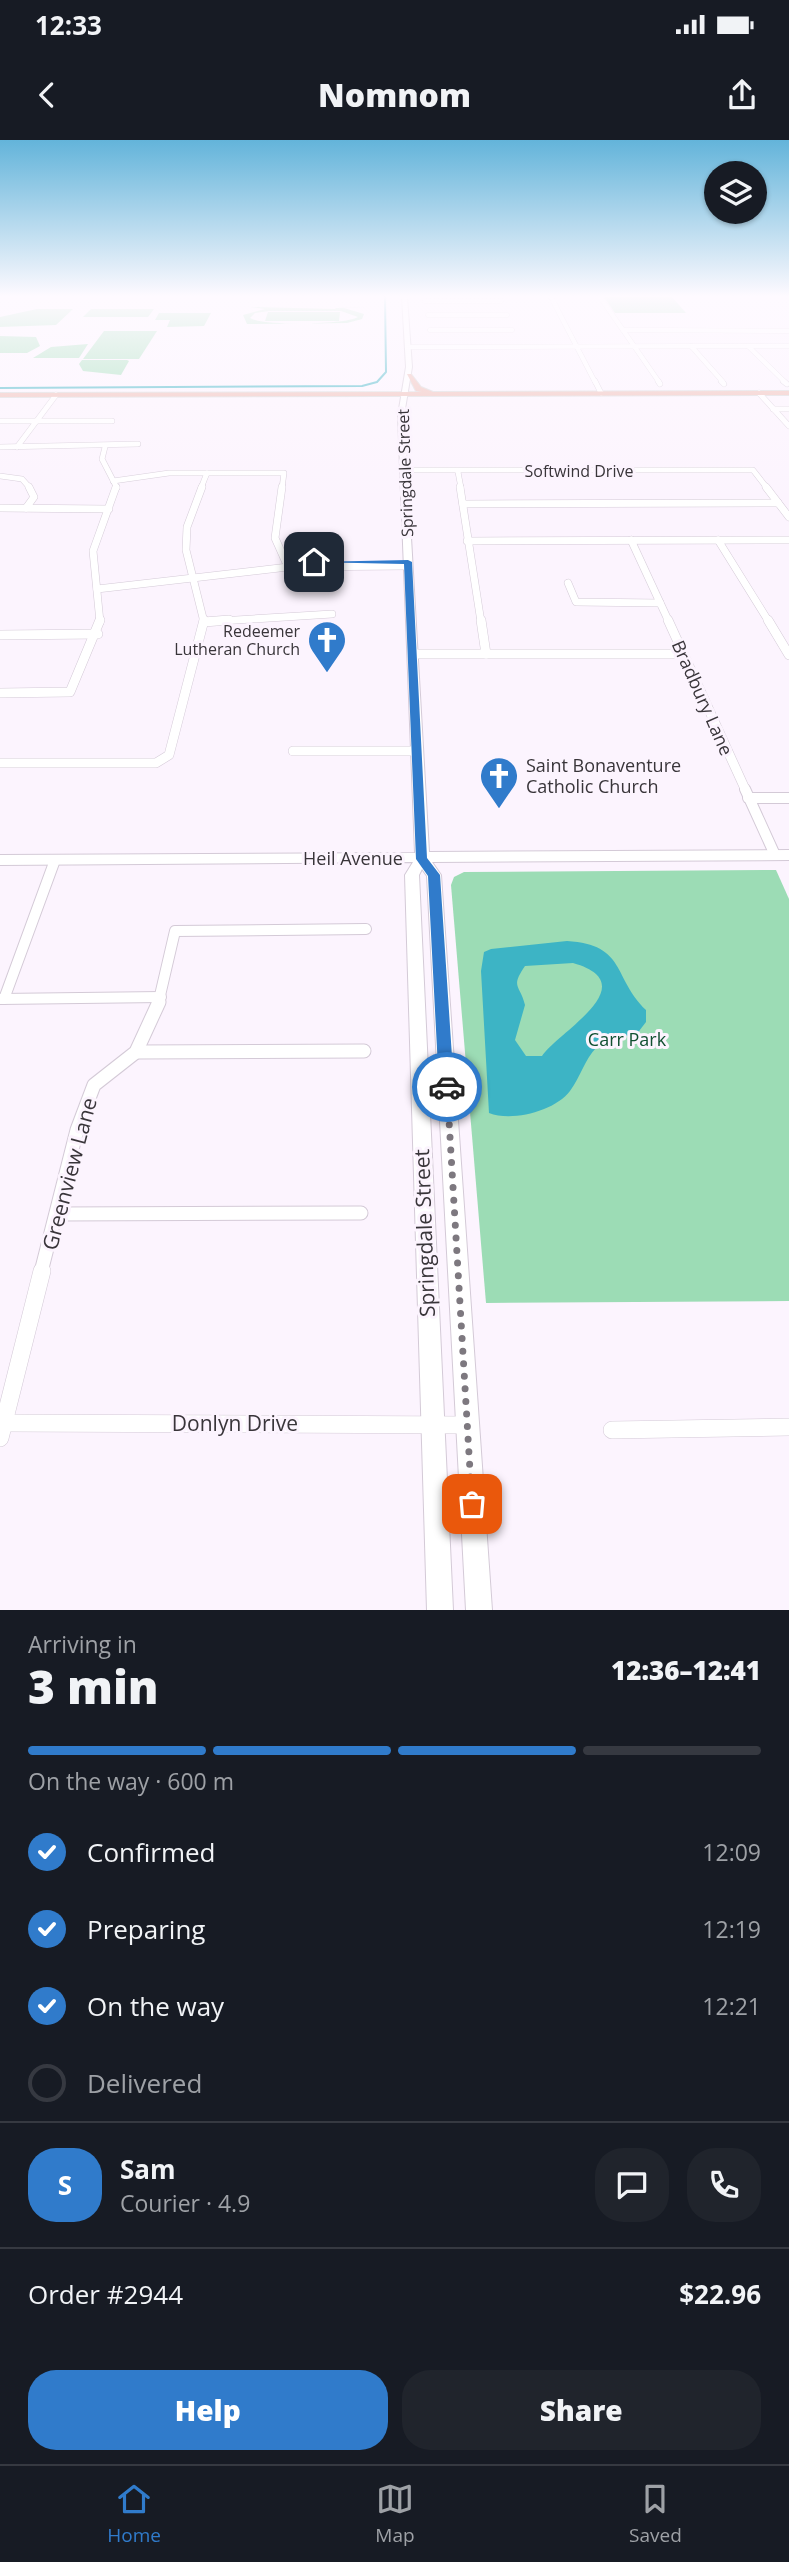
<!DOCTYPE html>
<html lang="en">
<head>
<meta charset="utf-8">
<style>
  body { margin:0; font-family:"Open Sans",sans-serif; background:#20242c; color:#f1f3f6; height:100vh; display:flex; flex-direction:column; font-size:26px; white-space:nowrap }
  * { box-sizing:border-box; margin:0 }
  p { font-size:23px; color:#9ea1a6 }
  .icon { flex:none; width:38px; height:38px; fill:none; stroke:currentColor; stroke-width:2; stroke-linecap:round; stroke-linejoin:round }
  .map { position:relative; height:1470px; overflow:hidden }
  .sheet { display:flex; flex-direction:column; background:#171b24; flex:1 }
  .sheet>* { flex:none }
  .tools { position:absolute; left:704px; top:21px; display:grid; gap:14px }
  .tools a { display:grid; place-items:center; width:63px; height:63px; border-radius:50%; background:#171b24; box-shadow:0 2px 5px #0004; font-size:35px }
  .pin { position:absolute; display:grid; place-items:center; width:60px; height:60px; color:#fff; margin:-30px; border-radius:14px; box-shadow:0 4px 10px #0006 }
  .courier { position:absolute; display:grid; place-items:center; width:70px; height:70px; margin:-35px; border:5px solid #307bcb; border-radius:50%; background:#fff; color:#222; box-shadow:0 2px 9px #0007 }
  .overview em { font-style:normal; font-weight:800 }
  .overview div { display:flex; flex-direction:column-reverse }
  .overview { display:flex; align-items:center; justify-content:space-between; height:119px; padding:0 28px }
  h1 { font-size:46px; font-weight:800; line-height:52px }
  .bar { display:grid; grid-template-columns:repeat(4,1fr); gap:10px 7px; align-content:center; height:84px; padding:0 28px }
  .bar i { height:9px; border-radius:5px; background:#363941 }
  .bar .selected { background:#307bcb }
  .bar p { grid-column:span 4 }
  .line { display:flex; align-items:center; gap:18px; padding:0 28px; border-top:2px solid #363941 }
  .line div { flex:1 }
  .round { display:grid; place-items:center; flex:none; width:74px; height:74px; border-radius:28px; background:#20242c }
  ol { padding:0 28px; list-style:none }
  li { display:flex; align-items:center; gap:21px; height:77px }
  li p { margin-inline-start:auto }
  li .icon { padding:7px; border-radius:50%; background:#307bcb; color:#fff; stroke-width:4 }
  li:last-child { color:#9ea1a6 }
  li i { width:38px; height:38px; border:4px solid #363941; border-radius:50% }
  .action { display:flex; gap:14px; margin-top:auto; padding:14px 28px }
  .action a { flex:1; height:80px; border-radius:28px; background:#307bcb; color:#fff; font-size:28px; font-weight:800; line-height:80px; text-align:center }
  .action a+a { background:#20242c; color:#f1f3f6 }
  .status { display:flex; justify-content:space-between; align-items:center; height:49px; padding:0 35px; background:#171b24; direction:ltr }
  .status svg { height:19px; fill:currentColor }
  header { display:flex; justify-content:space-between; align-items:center; height:91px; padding:0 28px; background:#171b24; font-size:32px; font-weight:800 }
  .menu { display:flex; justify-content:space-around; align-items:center; height:98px; border-top:2px solid #363941; background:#171b24; font-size:19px; color:#9ea1a6 }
  .menu a { display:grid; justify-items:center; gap:4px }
  .menu .selected { color:#307bcb }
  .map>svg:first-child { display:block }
  .green { fill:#9cdcb5; fill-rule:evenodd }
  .water { fill:#3db4c5; fill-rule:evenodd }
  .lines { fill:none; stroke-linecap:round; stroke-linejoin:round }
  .stream { stroke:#3db4c5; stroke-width:2 }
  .street-far6-casing { stroke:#d4cad7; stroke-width:5 }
  .street-far5-casing { stroke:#d4cad7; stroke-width:6 }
  .street-far4-casing { stroke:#d4cad7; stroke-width:8 }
  .street-far3-casing { stroke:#d4cad7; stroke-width:10 }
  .street-far2-casing { stroke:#d4cad7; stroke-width:12 }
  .street-far1-casing { stroke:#d4cad7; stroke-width:15 }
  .street-casing { stroke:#d4cad7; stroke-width:18 }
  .secondary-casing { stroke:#d4cad7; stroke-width:2 }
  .primary-casing { stroke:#d7d7d8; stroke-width:2 }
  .street-far6 { stroke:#fff; stroke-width:4.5 }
  .street-far5 { stroke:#fff; stroke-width:5 }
  .street-far4 { stroke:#fff; stroke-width:7 }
  .street-far3 { stroke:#fff; stroke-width:9 }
  .street-far2 { stroke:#fff; stroke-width:10 }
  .street-far1 { stroke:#fff; stroke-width:13 }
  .street { stroke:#fff; stroke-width:17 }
  .secondary { fill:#fff; fill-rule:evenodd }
  .primary { fill:#eebab2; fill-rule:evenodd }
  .route { fill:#307bcb }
  .done { stroke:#7d787f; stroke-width:7; stroke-dasharray:0 12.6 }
  .labels { text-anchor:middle; stroke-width:6; stroke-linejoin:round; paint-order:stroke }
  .far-street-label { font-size:16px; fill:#39353a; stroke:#fcf4fe }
  .far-poi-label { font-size:16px; fill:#39353a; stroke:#fcf4fe; text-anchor:end }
  .street-label { font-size:18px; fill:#39353a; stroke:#fcf4fe }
  .poi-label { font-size:18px; fill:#39353a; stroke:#fcf4fe; text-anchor:start }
  .park-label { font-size:18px; fill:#115031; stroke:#fcf4fe }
  .near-street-label { font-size:21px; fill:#39353a; stroke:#fcf4fe }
</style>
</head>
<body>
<div class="status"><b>12:33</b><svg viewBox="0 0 49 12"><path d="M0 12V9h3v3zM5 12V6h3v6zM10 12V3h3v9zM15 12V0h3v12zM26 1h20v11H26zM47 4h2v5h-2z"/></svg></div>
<header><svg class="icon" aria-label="back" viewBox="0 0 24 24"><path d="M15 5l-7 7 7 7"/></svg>Nomnom<svg class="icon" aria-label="share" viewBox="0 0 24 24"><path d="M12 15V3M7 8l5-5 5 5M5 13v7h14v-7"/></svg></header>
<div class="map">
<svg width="789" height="1470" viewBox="0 0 789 1470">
  <rect width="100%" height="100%" fill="#fcf4fe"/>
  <g class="green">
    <polygon points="604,157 672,157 686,173 615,173"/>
    <path d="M250 167 335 169 336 168 370 167 344 168 364 174 362 179 347 183 247 184 243 175 265 169ZM269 171H341L358 177C345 185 263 186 250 178L255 173Z"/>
    <polygon points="37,169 73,169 56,185 0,187 0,177"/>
    <polygon points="91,169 154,169 148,177 83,177"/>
    <polygon points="268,172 340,172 339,181 265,181"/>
    <polygon points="159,173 211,173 204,186 167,187 170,180 155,180"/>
    <polygon points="104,191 157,191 139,219 83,219"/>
    <polygon points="0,196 36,197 40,206 27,213 0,213"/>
    <polygon points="88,204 79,218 33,218 51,207"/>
    <polygon points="82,220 127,220 129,221 121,235 83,231 79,224"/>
    <polygon points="776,730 789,759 789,1161 486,1163 451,745 454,737 464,732"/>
  </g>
  <path class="water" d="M567 801C627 805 612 837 646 870V882L636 895C621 896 607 897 596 908 585 919 580 938 570 951 555 971 512 982 489 973L481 831 484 812 491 809ZM573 823C647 844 558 892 542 916H526L515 900 525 865C520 844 510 848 525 826Z"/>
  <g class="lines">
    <polyline class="stream" points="0,248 362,246 377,242 386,232 385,157"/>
    <defs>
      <g id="street-far6">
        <polyline points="551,157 595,242"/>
        <polyline points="600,157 659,242"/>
        <polyline points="425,161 501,161"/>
        <polyline points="428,175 507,175"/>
        <polyline points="430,190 512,190"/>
        <polyline points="623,190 789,191"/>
        <polyline points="691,206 723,242"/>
        <polyline points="748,206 785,242"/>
        <polyline points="407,207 789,206"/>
      </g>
      <g id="street-far5">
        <polyline points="595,241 601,253"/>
        <polyline points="658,241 660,244"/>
        <polyline points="721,241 724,244"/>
        <polyline points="783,241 787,244"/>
        <polyline points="759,253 789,286"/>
        <polyline points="773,269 789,269"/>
        <polyline points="0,281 112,281"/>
        <polyline points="0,307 138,304"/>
        <polyline points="17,307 56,255"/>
        <polyline points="105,307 102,319 117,348"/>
        <polyline points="404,330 753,330 767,348"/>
        <polyline points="458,332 461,348"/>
        <polyline points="0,336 22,339 30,348"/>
        <polyline points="113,341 169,333 284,333 282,348"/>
        <polyline points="201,348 207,333"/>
      </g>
      <g id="street-far4">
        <polyline points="202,347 187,387 186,410 204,482"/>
        <polyline points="282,347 275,398 288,427"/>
        <polyline points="460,347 481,482"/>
        <polyline points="766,347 789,377"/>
        <polyline points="463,364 778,363"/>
        <polyline points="0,368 109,369"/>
        <polyline points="26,368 34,357 29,347"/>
        <polyline points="631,400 669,482"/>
        <polyline points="718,400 769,482"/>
        <polyline points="467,401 789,400"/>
        <polyline points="568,443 576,462 660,463"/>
        <polyline points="97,449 288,427 408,426"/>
        <polyline points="100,482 93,411 116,347"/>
        <polyline points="204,482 332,474"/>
      </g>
      <g id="street-far3">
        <polyline points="481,480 486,514"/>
        <polyline points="668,480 746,651"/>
        <polyline points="768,480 789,515"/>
        <polyline points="204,482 229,480"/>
        <polyline points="0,495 98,494"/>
        <polyline points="413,514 682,514"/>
        <polyline points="0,553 70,552 100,480"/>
        <polyline points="293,611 417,611"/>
        <polyline points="0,623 156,623 169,615 204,480"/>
      </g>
      <g id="street-far2">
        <polyline points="745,649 775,715"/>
        <polyline points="748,658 789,658"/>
        <polyline points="0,859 161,857"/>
        <polyline points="4,859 55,720"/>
        <polyline points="158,864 175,791 366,789"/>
      </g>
      <g id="street-far1">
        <polyline points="136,912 364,911"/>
        <polyline points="58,1074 361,1073"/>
        <polyline points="41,1132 77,990 94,945 136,912 159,862"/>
      </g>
      <g id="street">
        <polyline points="4,1283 467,1285"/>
        <polyline points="612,1290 789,1287"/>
        <polyline points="0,1298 42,1131"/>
      </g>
      <polygon id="secondary" points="402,157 407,157 412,227 404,275 429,712 789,710 789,720 432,722 441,735 492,1470 466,1470 427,736 422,729 419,735 453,1470 427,1470 405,735 413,722 0,725 0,715 415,713 398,275 406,227"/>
      <polygon id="primary" points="407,234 411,234 421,247 433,252 789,251 789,255 0,257 0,253 422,252 416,251"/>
    </defs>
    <use href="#street-far6" class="street-far6-casing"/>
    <use href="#street-far5" class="street-far5-casing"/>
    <use href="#street-far4" class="street-far4-casing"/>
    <use href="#street-far3" class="street-far3-casing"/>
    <use href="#street-far2" class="street-far2-casing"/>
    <use href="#street-far1" class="street-far1-casing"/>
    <use href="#street" class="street-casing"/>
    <use href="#secondary" class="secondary-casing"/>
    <use href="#primary" class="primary-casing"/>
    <use href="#street-far6" class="street-far6"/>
    <use href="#street-far5" class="street-far5"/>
    <use href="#street-far4" class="street-far4"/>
    <use href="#street-far3" class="street-far3"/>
    <use href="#street-far2" class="street-far2"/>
    <use href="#street-far1" class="street-far1"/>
    <use href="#street" class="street"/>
    <use href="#secondary" class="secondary"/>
    <use href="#primary" class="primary"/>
  </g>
  <linearGradient id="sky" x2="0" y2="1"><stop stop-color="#63b4da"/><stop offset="0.43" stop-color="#fefaff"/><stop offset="1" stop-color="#fefaff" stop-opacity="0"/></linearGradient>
  <rect width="789" height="363" fill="url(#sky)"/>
  <polygon class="route" points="408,420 412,422 427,718 440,735 454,947 447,953 439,947 428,736 416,719 404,424 311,422"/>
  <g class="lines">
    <polyline class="done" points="447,947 472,1364"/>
  </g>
  <defs>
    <symbol id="church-pin" viewBox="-11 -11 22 30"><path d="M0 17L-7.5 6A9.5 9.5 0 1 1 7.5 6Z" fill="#307bcb" stroke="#fcf4fe"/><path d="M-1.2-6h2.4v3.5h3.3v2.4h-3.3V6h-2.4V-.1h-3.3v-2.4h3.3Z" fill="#fff"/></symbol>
  </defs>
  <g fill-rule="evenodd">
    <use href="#church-pin" x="305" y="478" width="44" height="60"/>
    <use href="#church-pin" x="477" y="614" width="44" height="60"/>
  </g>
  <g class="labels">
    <g class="far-street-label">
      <text x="579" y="337">Softwind Drive</text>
      <text transform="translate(405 333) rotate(-92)" y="6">Springdale Street</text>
    </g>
    <g class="far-poi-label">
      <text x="300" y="497">Redeemer<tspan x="300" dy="18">Lutheran Church</tspan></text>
    </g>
    <g class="street-label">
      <text transform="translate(702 558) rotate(66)" y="6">Bradbury Lane</text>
      <text x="353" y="725">Heil Avenue</text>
    </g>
    <g class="poi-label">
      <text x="526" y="632">Saint Bonaventure<tspan x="526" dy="21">Catholic Church</tspan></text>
    </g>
    <g class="park-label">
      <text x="627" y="906">Carr Park</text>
    </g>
    <g class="near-street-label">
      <text transform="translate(70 1034) rotate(-75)" y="7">Greenview Lane</text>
      <text transform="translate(425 1093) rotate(-92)" y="7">Springdale Street</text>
      <text x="235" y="1291">Donlyn Drive</text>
    </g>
  </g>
</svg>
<div class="tools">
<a><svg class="icon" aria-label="layers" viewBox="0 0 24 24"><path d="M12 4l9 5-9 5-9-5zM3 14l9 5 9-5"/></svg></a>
</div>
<div class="pin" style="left:472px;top:1364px;background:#ea580c"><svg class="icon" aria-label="bag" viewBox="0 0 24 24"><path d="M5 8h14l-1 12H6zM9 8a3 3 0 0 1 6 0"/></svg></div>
<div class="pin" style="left:314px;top:422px;background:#1f2937"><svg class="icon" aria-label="home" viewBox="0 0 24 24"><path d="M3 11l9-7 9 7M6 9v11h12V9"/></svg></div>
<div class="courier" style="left:447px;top:947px"><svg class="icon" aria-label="car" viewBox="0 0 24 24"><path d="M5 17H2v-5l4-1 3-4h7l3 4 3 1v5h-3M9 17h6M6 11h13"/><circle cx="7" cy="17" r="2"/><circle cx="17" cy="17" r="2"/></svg></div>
</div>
<section class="sheet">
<div class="overview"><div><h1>3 min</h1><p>Arriving in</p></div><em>12:36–12:41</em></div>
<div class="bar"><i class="selected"></i><i class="selected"></i><i class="selected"></i><i></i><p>On the way · 600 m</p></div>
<ol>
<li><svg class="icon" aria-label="check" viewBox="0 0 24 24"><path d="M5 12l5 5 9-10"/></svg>Confirmed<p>12:09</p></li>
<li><svg class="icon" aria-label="check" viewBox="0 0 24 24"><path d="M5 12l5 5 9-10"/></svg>Preparing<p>12:19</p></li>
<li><svg class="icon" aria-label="check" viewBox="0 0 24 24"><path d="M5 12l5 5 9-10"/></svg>On the way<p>12:21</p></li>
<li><i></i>Delivered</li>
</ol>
<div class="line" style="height:126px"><b class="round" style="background:#307bcb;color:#fff">S</b><div><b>Sam</b><p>Courier · 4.9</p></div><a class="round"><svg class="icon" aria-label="chat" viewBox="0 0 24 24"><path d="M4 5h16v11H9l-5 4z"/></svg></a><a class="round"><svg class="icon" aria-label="phone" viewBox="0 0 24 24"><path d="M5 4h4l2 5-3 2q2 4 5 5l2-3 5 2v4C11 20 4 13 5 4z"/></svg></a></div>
<div class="line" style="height:91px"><div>Order #2944</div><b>$22.96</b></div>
<div class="action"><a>Help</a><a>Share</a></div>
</section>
<nav class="menu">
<a class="selected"><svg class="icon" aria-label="home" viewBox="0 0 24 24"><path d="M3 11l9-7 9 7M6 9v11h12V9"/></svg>Home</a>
<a><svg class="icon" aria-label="map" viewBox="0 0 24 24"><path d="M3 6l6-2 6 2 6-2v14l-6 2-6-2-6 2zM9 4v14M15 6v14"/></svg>Map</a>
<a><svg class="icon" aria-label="saved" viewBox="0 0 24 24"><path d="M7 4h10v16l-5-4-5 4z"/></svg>Saved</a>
</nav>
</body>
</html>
